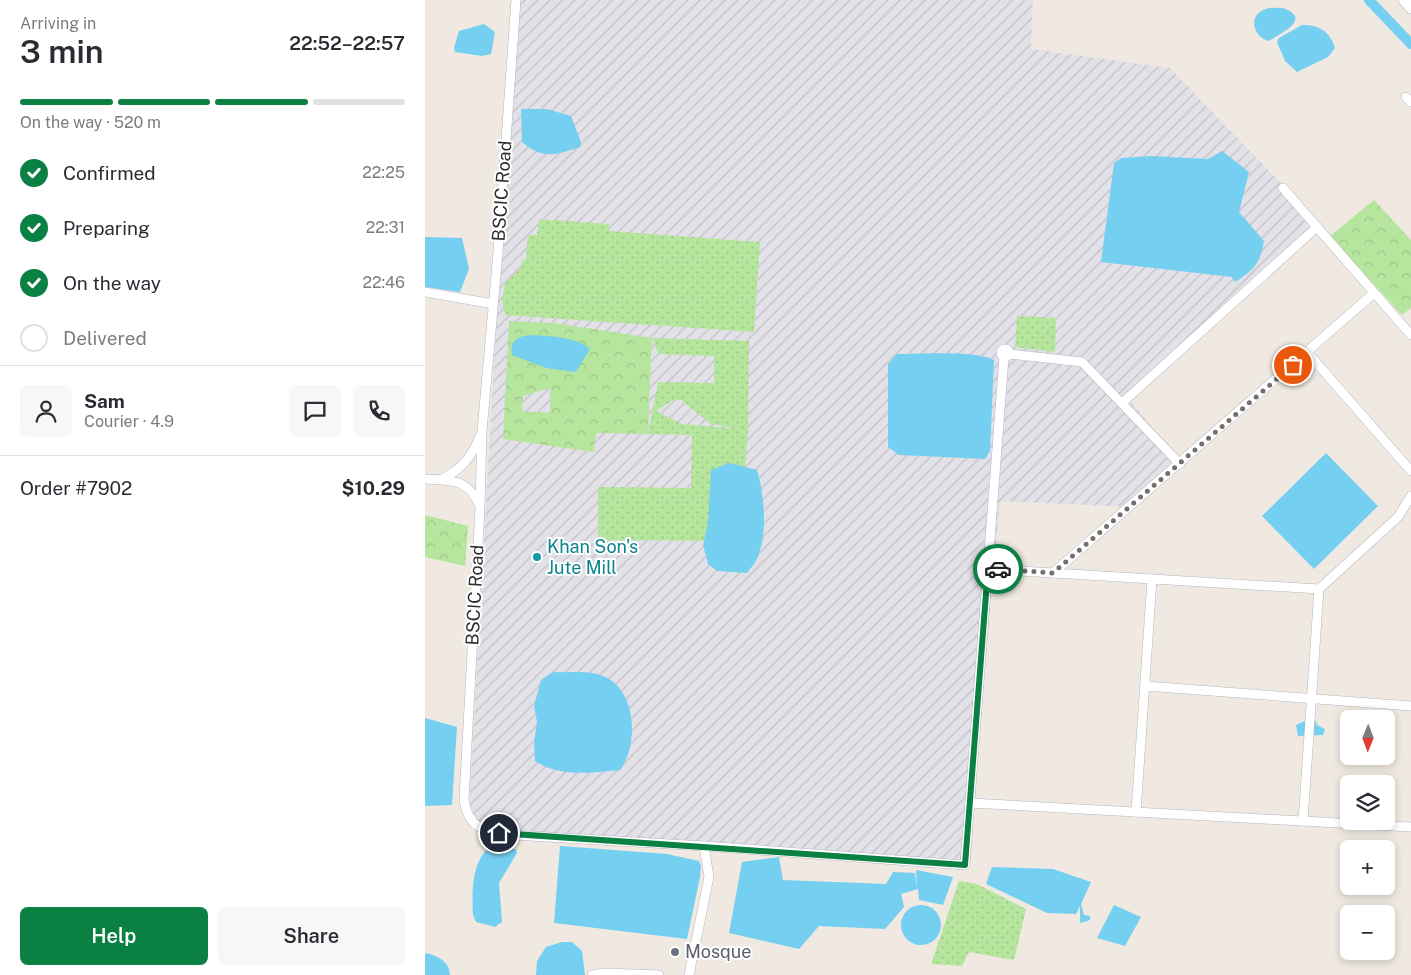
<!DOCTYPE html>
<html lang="en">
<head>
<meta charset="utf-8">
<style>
  body { margin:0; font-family:"Public Sans",sans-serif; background:#f7f7f7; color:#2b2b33; height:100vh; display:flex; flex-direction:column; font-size:19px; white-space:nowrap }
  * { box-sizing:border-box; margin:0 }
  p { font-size:16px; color:#7c7c81 }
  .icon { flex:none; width:28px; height:28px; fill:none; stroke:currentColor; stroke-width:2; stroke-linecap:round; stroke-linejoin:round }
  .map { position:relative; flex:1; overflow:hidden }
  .panel { display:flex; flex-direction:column; background:#fff; width:425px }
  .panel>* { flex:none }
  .needle { width:32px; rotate:181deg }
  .buttons { position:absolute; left:915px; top:710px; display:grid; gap:10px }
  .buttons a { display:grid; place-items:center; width:55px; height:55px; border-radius:8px; background:#fff; box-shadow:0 2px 8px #0003; font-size:25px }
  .pin { position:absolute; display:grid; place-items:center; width:42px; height:42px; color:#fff; margin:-21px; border:2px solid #fff; border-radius:50%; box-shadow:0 1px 5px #0007 }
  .courier { position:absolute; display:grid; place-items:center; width:50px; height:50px; margin:-25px; border:4px solid #0b8043; border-radius:50%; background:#fff; color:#222; box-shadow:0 1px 6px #0007 }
  .head em { font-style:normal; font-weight:600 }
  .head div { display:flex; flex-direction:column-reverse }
  .head { display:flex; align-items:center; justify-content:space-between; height:85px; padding:0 20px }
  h1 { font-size:32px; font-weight:600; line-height:38px }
  .bar { display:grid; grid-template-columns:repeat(4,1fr); gap:8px 5px; align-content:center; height:60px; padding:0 20px }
  .bar i { height:6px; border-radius:4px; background:#e1e1e2 }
  .bar .selected { background:#0b8043 }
  .bar p { grid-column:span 4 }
  .line { display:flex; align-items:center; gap:12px; padding:0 20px; border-top:1px solid #e1e1e2 }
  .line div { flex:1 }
  .round { display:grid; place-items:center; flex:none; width:52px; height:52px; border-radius:8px; background:#f7f7f7 }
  ol { padding:0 20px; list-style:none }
  li { display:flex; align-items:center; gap:15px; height:55px }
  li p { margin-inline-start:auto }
  li .icon { padding:5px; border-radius:50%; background:#0b8043; color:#fff; stroke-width:4 }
  li:last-child { color:#7c7c81 }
  li i { width:28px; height:28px; border:2px solid #e1e1e2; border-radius:50% }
  .button { display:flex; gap:10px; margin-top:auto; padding:10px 20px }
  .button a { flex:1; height:58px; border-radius:8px; background:#0b8043; color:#fff; font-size:20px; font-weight:600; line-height:58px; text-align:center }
  .button a+a { background:#f7f7f7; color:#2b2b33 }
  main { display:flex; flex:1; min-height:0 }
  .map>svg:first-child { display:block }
  .industrial { fill:url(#industrial-furrows) }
  .grass { fill:url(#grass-dots); fill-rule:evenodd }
  .forest { fill:url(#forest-crowns); fill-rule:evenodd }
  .water { fill:#75cff0 }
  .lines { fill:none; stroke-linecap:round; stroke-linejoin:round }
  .canal { stroke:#75cff0; stroke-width:10 }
  .street-casing { stroke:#b4b7c1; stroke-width:10 }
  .secondary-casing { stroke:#b4b7c1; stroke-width:12 }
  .street { stroke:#fff; stroke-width:9 }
  .secondary { stroke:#fff; stroke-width:11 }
  .done { stroke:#726f6d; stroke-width:5; stroke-dasharray:0 9 }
  .route { stroke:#0b8043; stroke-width:6 }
  .culture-dot { fill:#0f9aa8; stroke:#fff; stroke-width:2 }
  .worship-dot { fill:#6b7280; stroke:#fff; stroke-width:2 }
  .labels { text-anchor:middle; stroke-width:4; stroke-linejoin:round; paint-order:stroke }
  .street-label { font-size:18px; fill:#2e2e2e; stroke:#fff }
  .culture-label { font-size:18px; fill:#0d838f; stroke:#fff; text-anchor:start }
  .worship-label { font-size:18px; fill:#5b616d; stroke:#fff; text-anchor:start }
</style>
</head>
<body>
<main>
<section class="panel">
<div class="head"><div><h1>3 min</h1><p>Arriving in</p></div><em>22:52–22:57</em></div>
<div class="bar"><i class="selected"></i><i class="selected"></i><i class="selected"></i><i></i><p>On the way · 520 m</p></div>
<ol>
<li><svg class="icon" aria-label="check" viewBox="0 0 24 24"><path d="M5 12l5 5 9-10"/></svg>Confirmed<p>22:25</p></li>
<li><svg class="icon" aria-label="check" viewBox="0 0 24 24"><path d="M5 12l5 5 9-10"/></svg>Preparing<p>22:31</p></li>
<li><svg class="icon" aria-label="check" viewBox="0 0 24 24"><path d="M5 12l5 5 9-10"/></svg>On the way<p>22:46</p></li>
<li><i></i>Delivered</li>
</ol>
<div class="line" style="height:90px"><a class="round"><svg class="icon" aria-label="person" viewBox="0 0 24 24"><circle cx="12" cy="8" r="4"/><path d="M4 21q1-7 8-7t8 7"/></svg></a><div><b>Sam</b><p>Courier · 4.9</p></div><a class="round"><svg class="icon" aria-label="chat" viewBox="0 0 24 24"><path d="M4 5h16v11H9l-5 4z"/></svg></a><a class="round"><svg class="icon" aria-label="phone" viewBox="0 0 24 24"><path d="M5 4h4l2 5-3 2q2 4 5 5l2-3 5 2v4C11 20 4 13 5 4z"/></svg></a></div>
<div class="line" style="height:65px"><div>Order #7902</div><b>$10.29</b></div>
<div class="button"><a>Help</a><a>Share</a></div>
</section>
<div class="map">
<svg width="986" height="975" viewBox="0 0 986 975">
  <defs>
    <pattern id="industrial-furrows" width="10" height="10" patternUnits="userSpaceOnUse" patternTransform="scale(1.25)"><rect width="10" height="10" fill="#e3e1e8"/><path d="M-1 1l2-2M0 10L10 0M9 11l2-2" fill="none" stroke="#c3c1c7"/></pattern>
    <pattern id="grass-dots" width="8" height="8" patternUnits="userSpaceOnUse" patternTransform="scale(1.25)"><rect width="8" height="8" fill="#b6e59e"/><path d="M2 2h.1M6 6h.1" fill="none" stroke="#9dc588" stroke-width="1.8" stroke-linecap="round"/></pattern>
    <pattern id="forest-crowns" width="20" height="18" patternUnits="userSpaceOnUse" patternTransform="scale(1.25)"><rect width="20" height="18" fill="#b6e59e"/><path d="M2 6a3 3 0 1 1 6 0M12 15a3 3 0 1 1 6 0" fill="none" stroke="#9dc588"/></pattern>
  </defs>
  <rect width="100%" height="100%" fill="#efe9e1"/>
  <polygon class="industrial" points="95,0 608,0 606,49 745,68 898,227 703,398 753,459 704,507 575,501 542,867 68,828 53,821 44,809 71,325"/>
  <g class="grass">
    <polygon points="114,219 184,224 184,231 335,242 329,332 80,315 77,302 80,283 95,269 97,261 101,259 103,235 112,235"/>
    <polygon points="592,316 631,318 630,352 590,347"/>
    <path d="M227 338 324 341 323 430 315 541 173 540V487L266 488 267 435 223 434 233 382 289 383V356L234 354ZM248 400H256L286 424 314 429 257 424 231 411Z"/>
    <polygon points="534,881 552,884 601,909 589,960 544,952 537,966 506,964"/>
  </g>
  <g class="forest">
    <polygon points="949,200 986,240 986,308 977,315 905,236"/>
    <path d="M84 321 129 323 227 338 223 434 171 433 169 452 78 439ZM125 388V413L97 411 98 396Z"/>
    <polygon points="0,515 43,526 40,566 0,557"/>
  </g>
  <g class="water">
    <path d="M858 8C888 19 856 33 844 41 828 37 822 15 841 9 846 7 852 8 858 8Z"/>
    <polygon points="59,24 70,32 66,54 57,56 30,52 29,48 34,31"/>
    <path d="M877 25C895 25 905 32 910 48L903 57 872 72 860 61 852 42 854 38Z"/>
    <path d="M96 109H122L146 116 156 142 155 147C130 155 118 160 97 142Z"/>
    <path d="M797 151 824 172 814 212 839 241C835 264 829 270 810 282L807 277 676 262 689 163 696 158 725 156 783 159Z"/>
    <polygon points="0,237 37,238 44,269 35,292 0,287"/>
    <path d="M108 335C126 336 151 337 165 349L151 372 121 368 87 355C84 339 94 336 108 335Z"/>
    <path d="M472 354C495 354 551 350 569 360L565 451 560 459 474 455 463 447V364Z"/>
    <polygon points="901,453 953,506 889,569 837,516"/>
    <path d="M304 463 332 470C339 493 343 533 333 556 331 562 326 568 322 573L292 571 283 564 278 545 283 523 286 470Z"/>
    <path d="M128 672C144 673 163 670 178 676 212 689 214 745 195 770 168 773 133 777 110 761L109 742 112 722 109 706 116 680Z"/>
    <polygon points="889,717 892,725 900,729 898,735 873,736 871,725"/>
    <polygon points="0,718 32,727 27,805 0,806"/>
    <polygon points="135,846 242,854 274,861 276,866 275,877 262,939 129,923"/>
    <path d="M65 847 91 849 92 853 74 883 77 922 70 927 51 922 48 915C47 895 46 861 65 847Z"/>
    <polygon points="354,857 358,880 461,884 468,872 490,873 492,888 491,870 528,877 518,905 494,900 493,889 476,894 479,907 460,929 394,926 374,949 304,933 317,862"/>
    <polygon points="567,867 628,869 666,882 656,904 659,915 665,916 665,920 655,923 655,906 651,914 622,913 561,884"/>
    <circle cx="496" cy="925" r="20"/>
    <polygon points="689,905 716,917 700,946 672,938"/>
    <polygon points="137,942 147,942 157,951 160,975 111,975 112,961 121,947"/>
    <path d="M2 953C14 957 24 961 25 975H0V954Z"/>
  </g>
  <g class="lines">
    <polyline class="canal" points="944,0 986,44"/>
    <defs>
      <g id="street">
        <path d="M91 0 73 252 57 431 55 507 39 799C43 831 62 831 88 835L279 846 284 877 264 975"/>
        <polyline points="981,97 986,102"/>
        <polyline points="858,188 986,335"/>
        <polyline points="0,292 68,304"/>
        <circle cx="580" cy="353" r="4"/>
        <polyline points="882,352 986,471"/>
        <polyline points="585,354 657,362 755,464"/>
        <polyline points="697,403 892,227"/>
        <path d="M0 479C26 481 42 478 54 504"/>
        <path d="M15 480C36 470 47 457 55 436"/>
        <polyline points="563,569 894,589"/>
        <polyline points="628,573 949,293"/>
        <polyline points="720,686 986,706"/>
        <polyline points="545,803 986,827"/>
        <polyline points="711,812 727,579"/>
        <polyline points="878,821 894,589 973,517 986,496"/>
        <polyline points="279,846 540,865 579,357"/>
        <polyline points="167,975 179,973 234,975"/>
      </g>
      <polyline id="secondary" points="979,0 986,8"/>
    </defs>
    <use href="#street" class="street-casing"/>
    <use href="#secondary" class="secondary-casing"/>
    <use href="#street" class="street"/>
    <use href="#secondary" class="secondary"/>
  </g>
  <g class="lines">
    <polyline class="done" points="573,569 628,573 868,365"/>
    <polyline class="route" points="74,833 540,865 563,568 573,569"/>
  </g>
  <circle class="culture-dot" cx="112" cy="557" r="5"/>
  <circle class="worship-dot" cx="250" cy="952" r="5"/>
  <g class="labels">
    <g class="street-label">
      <text transform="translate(77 191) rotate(-86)" y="6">BSCIC Road</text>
      <text transform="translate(50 595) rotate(-87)" y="6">BSCIC Road</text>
    </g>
    <g class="culture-label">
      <text x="122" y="553">Khan Son's<tspan x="122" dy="21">Jute Mill</tspan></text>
    </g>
    <g class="worship-label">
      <text x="260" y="958">Mosque</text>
    </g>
  </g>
</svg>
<div class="buttons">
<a><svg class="needle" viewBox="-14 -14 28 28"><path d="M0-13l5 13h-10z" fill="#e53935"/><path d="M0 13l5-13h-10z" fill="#7c7c81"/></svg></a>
<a><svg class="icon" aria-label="layers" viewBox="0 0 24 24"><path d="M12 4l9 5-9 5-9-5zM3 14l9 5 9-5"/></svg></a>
<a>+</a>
<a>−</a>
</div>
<div class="pin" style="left:868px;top:365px;background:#ea580c"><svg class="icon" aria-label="bag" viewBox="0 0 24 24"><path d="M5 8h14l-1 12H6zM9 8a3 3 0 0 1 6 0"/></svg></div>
<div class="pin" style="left:74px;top:833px;background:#1f2937"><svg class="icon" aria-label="home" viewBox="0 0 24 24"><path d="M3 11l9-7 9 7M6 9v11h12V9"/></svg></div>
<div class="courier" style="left:573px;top:569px"><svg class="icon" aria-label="car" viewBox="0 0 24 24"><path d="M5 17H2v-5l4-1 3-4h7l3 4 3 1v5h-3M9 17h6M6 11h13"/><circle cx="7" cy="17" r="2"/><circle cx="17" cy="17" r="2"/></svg></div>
</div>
</main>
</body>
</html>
